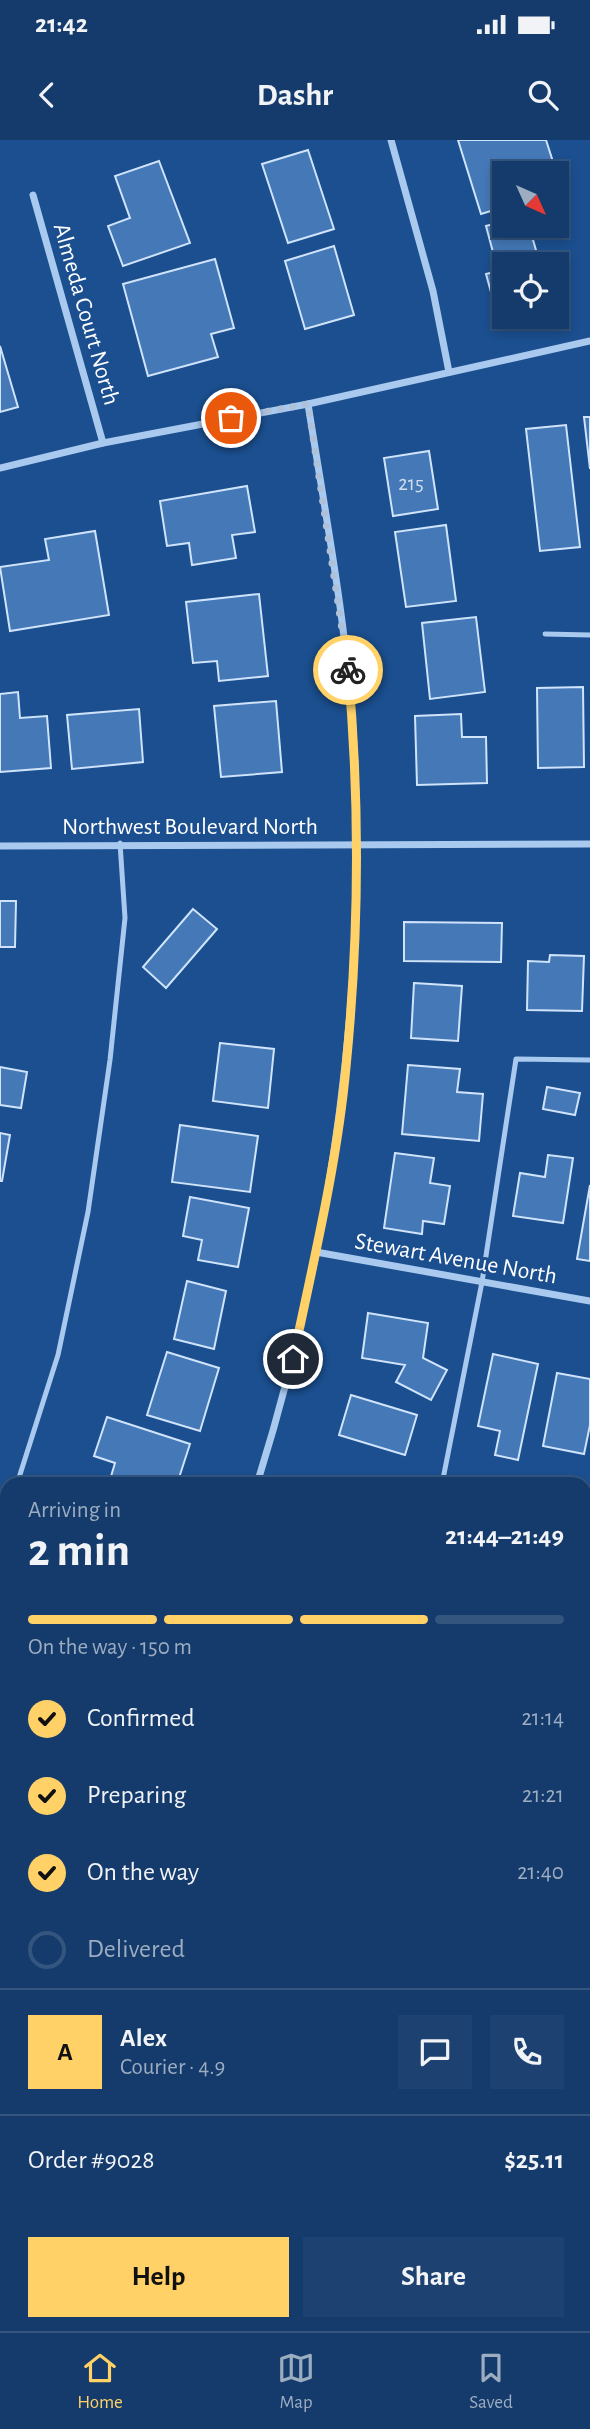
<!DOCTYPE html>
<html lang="en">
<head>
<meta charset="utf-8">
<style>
  body { margin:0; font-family:"Alegreya Sans",sans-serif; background:#1d4271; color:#f1f3f6; height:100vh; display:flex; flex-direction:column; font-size:26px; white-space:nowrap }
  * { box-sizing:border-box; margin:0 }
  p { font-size:23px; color:#9dadc1 }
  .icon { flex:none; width:38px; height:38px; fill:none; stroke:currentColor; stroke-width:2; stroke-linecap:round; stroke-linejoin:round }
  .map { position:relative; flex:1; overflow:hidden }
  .side { position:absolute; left:0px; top:1337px; width:592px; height:854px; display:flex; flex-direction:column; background:#143b6b; border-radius:21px 21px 0 0; box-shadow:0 4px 10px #0003,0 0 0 2px #33557e }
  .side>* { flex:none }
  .needle { width:46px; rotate:135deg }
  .buttons { position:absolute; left:492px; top:21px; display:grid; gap:14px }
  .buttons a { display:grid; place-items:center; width:77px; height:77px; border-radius:0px; background:#143b6b; box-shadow:0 4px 10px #0003,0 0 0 2px #33557e; font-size:35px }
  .pin { position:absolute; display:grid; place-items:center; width:60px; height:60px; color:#fff; margin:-30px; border:4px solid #fff; border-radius:50%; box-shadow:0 2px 7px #0007 }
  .courier { position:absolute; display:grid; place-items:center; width:70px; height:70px; margin:-35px; border:5px solid #ffd166; border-radius:50%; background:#fff; color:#222; box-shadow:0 2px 9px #0007 }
  .headline em { font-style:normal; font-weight:600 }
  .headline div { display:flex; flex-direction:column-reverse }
  .headline { display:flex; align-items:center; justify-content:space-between; height:119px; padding:0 28px }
  h1 { font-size:46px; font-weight:600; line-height:52px }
  .bar { display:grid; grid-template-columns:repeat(4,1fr); gap:10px 7px; align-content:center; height:84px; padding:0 28px }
  .bar i { height:9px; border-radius:5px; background:#33557e }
  .bar .current { background:#ffd166 }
  .bar p { grid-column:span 4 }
  .line { display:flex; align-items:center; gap:18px; padding:0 28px; border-top:2px solid #33557e }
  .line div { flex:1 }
  .round { display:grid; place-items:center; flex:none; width:74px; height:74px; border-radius:0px; background:#1d4271 }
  ol { padding:0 28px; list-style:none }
  li { display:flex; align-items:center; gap:21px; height:77px }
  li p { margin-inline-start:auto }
  li .icon { padding:7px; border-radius:50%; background:#ffd166; color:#111; stroke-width:4 }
  li:last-child { color:#9dadc1 }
  li i { width:38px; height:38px; border:4px solid #33557e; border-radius:50% }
  .action { display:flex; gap:14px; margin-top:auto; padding:14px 28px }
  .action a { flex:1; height:80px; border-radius:0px; background:#ffd166; color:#111; font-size:28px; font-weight:600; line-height:80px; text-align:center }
  .action a+a { background:#1d4271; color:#f1f3f6 }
  .status { display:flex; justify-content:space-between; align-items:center; height:49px; padding:0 35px; background:#143b6b; direction:ltr }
  .status svg { height:19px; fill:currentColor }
  header { display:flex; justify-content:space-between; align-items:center; height:91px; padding:0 28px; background:#143b6b; font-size:32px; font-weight:600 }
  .menu { display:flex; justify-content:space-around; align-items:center; height:98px; border-top:2px solid #33557e; background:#143b6b; font-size:19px; color:#9dadc1 }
  .menu a { display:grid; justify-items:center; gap:4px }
  .menu .current { color:#ffd166 }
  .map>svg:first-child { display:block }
  .building { fill:#4478b7; stroke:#cfe3fa; stroke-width:2 }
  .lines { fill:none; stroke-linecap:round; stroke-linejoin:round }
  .service { stroke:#a9c9ee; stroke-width:5 }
  .minor { stroke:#a9c9ee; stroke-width:7 }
  .done { stroke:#afc1d8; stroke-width:7; stroke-dasharray:0 12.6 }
  .route { stroke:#ffd166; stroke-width:9 }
  .labels { text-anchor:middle; stroke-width:6; stroke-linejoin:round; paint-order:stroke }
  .number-label { font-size:21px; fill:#d0dded }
  .street-label { font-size:24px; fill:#fff; stroke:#1b4f8f }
</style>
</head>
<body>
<div class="status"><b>21:42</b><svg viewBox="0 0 49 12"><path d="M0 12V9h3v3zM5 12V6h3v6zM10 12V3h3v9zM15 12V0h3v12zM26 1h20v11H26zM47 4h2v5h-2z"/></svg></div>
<header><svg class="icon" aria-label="back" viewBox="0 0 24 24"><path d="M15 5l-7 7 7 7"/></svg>Dashr<svg class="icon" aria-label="search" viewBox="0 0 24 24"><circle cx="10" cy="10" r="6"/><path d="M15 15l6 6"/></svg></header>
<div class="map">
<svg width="590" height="2191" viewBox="0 0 590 2191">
  <rect width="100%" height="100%" fill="#1b4f8f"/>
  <g class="building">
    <polygon points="458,0 546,0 555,28 538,33 504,33 504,67 481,74"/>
    <polygon points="308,10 334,89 288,103 262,24"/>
    <polygon points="159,21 190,103 123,126 108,86 130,78 115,36"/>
    <polygon points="504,81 504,86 529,86 540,124 504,124 504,160 494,163 486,134 498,131 486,86"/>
    <polygon points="334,106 354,175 305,189 285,121"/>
    <polygon points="215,119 234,188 211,194 218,217 148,236 123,144"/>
    <polygon points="0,206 18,267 0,272"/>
    <polygon points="584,277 590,277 590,329"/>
    <polygon points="566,285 580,407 540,411 526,289"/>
    <polygon points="429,311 438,369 393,376 384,318"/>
    <polygon points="247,346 255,392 232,395 236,418 192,425 189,403 167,406 160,361"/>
    <polygon points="446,385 456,461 406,467 395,392"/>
    <polygon points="95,391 109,475 10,491 0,427 49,420 45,399"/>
    <polygon points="259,454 268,536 219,541 217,521 193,523 186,462"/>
    <polygon points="476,477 485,552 430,559 422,483"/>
    <polygon points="583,547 584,627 538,628 537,548"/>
    <polygon points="18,552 20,578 47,576 51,628 0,632 0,554"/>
    <polygon points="276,561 282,632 221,637 214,566"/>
    <polygon points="139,569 143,622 72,629 67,575"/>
    <polygon points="461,574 462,597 486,597 487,643 417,645 415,576"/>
    <polygon points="0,761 16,761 15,807 0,807"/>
    <polygon points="193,769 217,789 166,848 143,827"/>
    <polygon points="404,782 502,783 501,822 404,821"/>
    <polygon points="550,815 584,816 582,871 527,870 528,821 549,822"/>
    <polygon points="414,843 462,846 458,901 411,898"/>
    <polygon points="220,903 274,909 268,968 213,961"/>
    <polygon points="408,925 460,929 457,952 483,954 479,1001 402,994"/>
    <polygon points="0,927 27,932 21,968 0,965"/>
    <polygon points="547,947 580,953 575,975 543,969"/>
    <polygon points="180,985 258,996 250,1052 172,1042"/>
    <polygon points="0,993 10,995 2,1041 0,1041"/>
    <polygon points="395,1013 434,1018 430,1043 450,1046 444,1084 423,1081 422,1094 384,1088"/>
    <polygon points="548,1015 573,1018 563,1083 513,1076 520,1033 545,1037"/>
    <polygon points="590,1045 590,1121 577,1119"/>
    <polygon points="190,1057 249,1068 238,1127 198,1120 202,1100 183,1096"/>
    <polygon points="187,1141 226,1151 214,1209 174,1199"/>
    <polygon points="368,1173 428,1183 423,1218 447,1230 431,1260 396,1242 405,1225 362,1218"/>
    <polygon points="167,1212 219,1228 200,1291 147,1275"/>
    <polygon points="493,1214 538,1224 518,1320 495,1315 500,1291 478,1286"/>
    <polygon points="557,1233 590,1239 590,1285 584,1314 543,1306"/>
    <polygon points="351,1255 417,1275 405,1315 339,1295"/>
    <polygon points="107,1277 190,1304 177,1344 109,1343 115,1323 94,1316"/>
    <polygon points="584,1488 590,1490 590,1552 584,1567"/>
    <polygon points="0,1508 7,1511 7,1560 0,1557"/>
    <polygon points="0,1648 7,1652 7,1702 0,1698"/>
    <polygon points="590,1778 590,1835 584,1833 584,1792"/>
    <polygon points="584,1982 590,1985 590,2056 586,2063"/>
    <polygon points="0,2044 7,2049 7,2084 0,2093"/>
    <polygon points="7,2113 7,2160 0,2167 0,2119"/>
    <polygon points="471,2184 536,2184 531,2191 477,2191 470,2186"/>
  </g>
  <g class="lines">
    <g class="service">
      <polyline points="545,494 590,495"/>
      <polyline points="17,1344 58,1215 88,1072 110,920 125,778 120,703"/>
      <polyline points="442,1344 482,1142 516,919 590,920"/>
      <polyline points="0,1395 7,1373"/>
      <polyline points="584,1415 590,1417"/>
      <polyline points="584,1887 590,1890"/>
      <polyline points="104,2184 111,2191"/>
      <polyline points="185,2184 192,2191"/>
    </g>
    <g class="minor">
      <polyline points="391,0 433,151 449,232"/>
      <polyline points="33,55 103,303"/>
      <polyline points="0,328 103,303 308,264 590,201"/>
      <polyline points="0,706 590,704"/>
      <polyline points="316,1112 590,1161"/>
      <path d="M257 1344C333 1101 369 845 353 590 346 481 325 372 308 264"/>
      <polyline points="0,1423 7,1426"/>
      <polyline points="584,1654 590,1657"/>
      <polyline points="0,1897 7,1887"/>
      <polyline points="584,2125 590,2128"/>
      <polyline points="284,2184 289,2191"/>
    </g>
  </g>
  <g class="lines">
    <polyline class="done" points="231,278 308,264 348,530"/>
    <path class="route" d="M293 1219C313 1123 337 1025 346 927 359 796 360 661 348 530"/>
  </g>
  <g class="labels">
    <g class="number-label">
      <text x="411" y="350">215</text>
    </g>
    <g class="street-label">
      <text transform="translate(87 174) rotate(74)" y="8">Almeda Court North</text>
      <text x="190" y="694">Northwest Boulevard North</text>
      <text transform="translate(456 1118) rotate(10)" y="8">Stewart Avenue North</text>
    </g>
  </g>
</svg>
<div class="buttons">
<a><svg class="needle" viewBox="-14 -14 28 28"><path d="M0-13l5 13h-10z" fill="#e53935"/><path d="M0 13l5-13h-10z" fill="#9dadc1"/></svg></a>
<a><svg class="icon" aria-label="locate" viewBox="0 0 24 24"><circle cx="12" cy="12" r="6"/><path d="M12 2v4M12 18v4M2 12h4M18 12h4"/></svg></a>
</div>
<div class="pin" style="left:231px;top:278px;background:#ea580c"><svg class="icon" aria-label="bag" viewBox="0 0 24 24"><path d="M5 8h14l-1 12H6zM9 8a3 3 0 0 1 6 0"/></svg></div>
<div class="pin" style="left:293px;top:1219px;background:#1f2937"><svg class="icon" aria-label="home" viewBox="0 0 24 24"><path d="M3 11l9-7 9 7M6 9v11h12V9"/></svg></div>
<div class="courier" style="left:348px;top:530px"><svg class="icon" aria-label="bike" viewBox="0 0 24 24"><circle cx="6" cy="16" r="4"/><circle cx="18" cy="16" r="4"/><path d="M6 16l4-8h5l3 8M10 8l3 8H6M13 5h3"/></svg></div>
<section class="side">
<div class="headline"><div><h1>2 min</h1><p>Arriving in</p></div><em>21:44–21:49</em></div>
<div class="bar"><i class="current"></i><i class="current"></i><i class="current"></i><i></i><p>On the way · 150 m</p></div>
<ol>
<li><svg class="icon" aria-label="check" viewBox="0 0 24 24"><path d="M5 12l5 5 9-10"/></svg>Confirmed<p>21:14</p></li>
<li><svg class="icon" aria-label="check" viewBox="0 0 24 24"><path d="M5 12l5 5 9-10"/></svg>Preparing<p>21:21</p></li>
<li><svg class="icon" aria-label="check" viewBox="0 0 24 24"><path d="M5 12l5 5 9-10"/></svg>On the way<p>21:40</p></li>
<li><i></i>Delivered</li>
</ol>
<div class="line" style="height:126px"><b class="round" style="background:#ffd166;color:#111">A</b><div><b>Alex</b><p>Courier · 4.9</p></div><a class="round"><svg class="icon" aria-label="chat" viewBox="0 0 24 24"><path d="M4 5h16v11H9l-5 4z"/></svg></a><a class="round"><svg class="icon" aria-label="phone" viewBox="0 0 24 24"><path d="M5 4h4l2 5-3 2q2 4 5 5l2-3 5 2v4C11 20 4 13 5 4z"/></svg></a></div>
<div class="line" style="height:91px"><div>Order #9028</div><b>$25.11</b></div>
<div class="action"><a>Help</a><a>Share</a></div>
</section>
</div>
<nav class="menu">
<a class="current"><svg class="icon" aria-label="home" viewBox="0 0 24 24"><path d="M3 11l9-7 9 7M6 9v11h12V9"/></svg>Home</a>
<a><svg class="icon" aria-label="map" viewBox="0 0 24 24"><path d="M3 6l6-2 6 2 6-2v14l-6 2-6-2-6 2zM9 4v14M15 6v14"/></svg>Map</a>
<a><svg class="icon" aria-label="saved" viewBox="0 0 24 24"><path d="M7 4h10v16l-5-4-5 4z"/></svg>Saved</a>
</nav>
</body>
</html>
